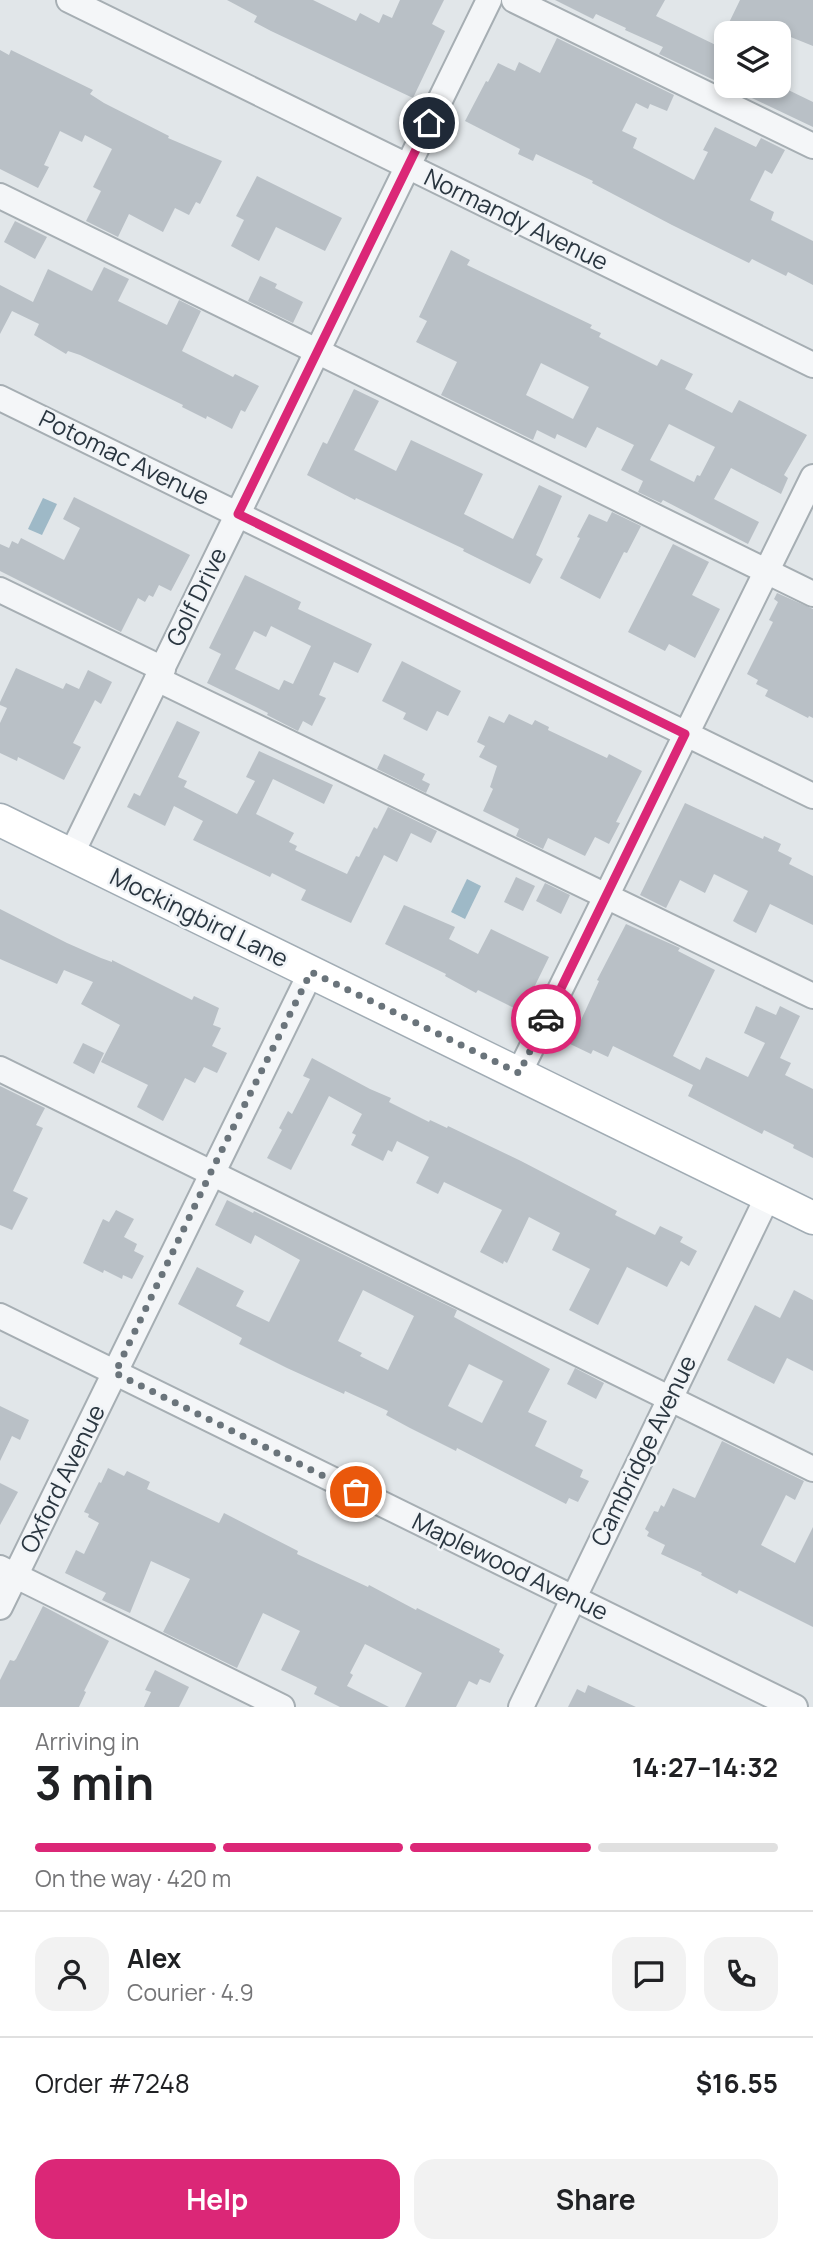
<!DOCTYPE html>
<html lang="en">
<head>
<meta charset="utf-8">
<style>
  body { margin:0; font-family:Manrope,sans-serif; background:#f2f2f2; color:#202124; height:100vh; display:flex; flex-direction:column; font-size:26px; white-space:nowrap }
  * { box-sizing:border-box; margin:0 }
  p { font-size:23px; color:#757577 }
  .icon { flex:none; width:38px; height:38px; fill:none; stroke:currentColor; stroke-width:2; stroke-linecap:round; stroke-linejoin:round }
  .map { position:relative; height:1707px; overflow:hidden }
  .panel { display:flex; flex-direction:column; background:#fff; flex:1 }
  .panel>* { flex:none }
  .tools { position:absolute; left:714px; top:21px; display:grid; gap:14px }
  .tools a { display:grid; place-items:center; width:77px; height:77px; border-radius:14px; background:#fff; box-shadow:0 4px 10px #0003; font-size:35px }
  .pin { position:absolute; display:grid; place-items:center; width:60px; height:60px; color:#fff; margin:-30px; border:4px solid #fff; border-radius:50%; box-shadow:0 2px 7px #0007 }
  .courier { position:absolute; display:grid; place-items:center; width:70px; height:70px; margin:-35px; border:5px solid #db2777; border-radius:50%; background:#fff; color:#222; box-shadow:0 2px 9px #0007 }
  .headline em { font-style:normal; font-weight:700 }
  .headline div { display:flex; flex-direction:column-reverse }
  .headline { display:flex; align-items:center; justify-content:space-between; height:119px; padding:0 35px }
  h1 { font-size:46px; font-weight:700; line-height:52px }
  .bar { display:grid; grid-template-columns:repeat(4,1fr); gap:10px 7px; align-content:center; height:84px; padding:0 35px }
  .bar i { height:9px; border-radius:5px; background:#e0e0e0 }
  .bar .selected { background:#db2777 }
  .bar p { grid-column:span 4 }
  .line { display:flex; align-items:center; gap:18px; padding:0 35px; border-top:2px solid #e0e0e0 }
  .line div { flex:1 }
  .round { display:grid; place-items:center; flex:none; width:74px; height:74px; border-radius:21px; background:#f2f2f2 }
  .cta { display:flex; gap:14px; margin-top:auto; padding:14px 35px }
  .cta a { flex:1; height:80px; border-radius:21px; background:#db2777; color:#fff; font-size:28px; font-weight:700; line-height:80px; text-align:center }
  .cta a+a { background:#f2f2f2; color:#202124 }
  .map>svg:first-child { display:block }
  .water { fill:#9eb9c7 }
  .building { fill:#b9c0c6; fill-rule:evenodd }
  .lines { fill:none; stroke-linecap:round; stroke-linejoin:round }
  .minor-casing { stroke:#a6aeb3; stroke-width:28 }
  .major-casing { stroke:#a1acb4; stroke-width:35 }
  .minor { stroke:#f4f6f8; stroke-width:24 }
  .major { stroke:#fff; stroke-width:32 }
  .done { stroke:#6a747b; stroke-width:7; stroke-dasharray:0 12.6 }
  .route { stroke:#db2777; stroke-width:9 }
  .labels { text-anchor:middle; stroke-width:5; stroke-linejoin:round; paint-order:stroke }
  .street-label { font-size:24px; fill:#2a3640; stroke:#f1f4f7 }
</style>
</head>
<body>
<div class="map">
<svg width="813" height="1707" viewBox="0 0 813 1707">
  <rect width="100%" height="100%" fill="#e1e6e9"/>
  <g class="water">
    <polygon points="43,498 57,504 42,535 28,529"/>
    <polygon points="467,879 481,886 465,919 451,912"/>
  </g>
  <g class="building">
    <polygon points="227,0 313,0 356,21 360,13 379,23 383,14 392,18 400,0 444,0 432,24 445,31 413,98 271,31 254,22 257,16"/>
    <polygon points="555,0 665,0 656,16 726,50 726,86 780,86 813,102 813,127 659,54 663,47 625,30 626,28 596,14 593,19"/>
    <polygon points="740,0 813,0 813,46 761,25 757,33 724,33"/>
    <polygon points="557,38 674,95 667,111 650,104 648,109 636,103 622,131 637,138 633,148 694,180 708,152 703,150 715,127 756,147 761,138 785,150 772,174 765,170 750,200 774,212 771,220 813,241 813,285 788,272 786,276 752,259 749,263 672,225 592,183 593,181 536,154 533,161 518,154 520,149 465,121 486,81 488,82 498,63 515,71 519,62 540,73"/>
    <polygon points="0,50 9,55 11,50 93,90 90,94 104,103 169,136 168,138 222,161 200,204 196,202 189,215 175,208 163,232 129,214 118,237 86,221 101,191 93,187 112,149 85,135 82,142 60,131 44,165 49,167 38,188 0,169"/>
    <polygon points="257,176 342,218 325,251 276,227 259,261 231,246 244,220 236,216"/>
    <polygon points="15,221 47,237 35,259 4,242"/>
    <path d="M451 250 470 260 467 265 592 325 590 328 601 333 599 337 657 366 661 359 693 374 685 389 687 390 732 413 739 400 807 435 784 475 788 478 781 494 731 468 714 499 759 522 748 544 663 500 661 503 638 492 643 481 621 470 634 445 597 427 586 448 557 434 555 439 537 430 533 440 441 395 457 362 416 342 427 321 419 317ZM541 363 589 387 573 419 526 395ZM669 424 715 447 700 476 697 475 694 482 650 460Z"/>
    <polygon points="104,267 129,279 118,301 167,325 179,300 201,311 182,351 233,377 235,374 259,386 245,412 241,410 232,429 207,416 206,419 182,407 183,405 80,355 68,351 66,354 34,335 39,324 12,311 0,334 0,285 33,302 48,269 92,291"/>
    <polygon points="260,276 277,284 275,288 303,302 293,323 248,301"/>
    <polygon points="354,389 379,401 354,450 396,471 411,440 483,474 464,514 513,539 539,485 562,496 536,555 543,559 530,584 463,551 464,549 356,498 355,500 307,475 323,442 327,444"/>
    <polygon points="74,497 190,555 171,591 159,585 153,597 149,595 145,602 138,598 121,632 0,571 0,544 9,548 12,541 18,544 21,538 64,560 80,528 63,519"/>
    <polygon points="612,512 641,526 627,553 624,552 600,599 560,578 580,538 577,537 589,514 607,522"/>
    <polygon points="673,544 709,562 692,595 720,609 695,658 669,644 665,651 628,632"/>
    <path d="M245 575 301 602 298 609 372 644 358 673 334 662 319 695 326 698 312 726 303 721 298 731 267 715 268 713 207 683 221 654 209 648ZM271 626 311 646 293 684 284 680 279 690 235 669 254 631 266 637Z"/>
    <polygon points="777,593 813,609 813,718 809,716 808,718 765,696 768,690 756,684 758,680 747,674 773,622 769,620 778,602 774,599"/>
    <polygon points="402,661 461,691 448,716 437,711 427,731 403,719 406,713 382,701"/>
    <polygon points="16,668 63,689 66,683 79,689 88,670 112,682 101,704 95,700 73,743 81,747 64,780 18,757 17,761 0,753 0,723 7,708 0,705 0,702"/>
    <polygon points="509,714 532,725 535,720 549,727 548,730 607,758 609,754 642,771 616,822 620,823 609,844 595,837 585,856 548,838 543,849 516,836 519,829 483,811 493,789 490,787 497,766 479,757 485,746 477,742 489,716 504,723"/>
    <polygon points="177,721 200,732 178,777 187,781 184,787 237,814 255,781 246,777 259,751 333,785 324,804 273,779 256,814 294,833 289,842 297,846 295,850 347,874 356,856 359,857 374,827 377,829 388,807 437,831 431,843 411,833 397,862 384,855 351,923 301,900 306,890 272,873 270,877 193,840 203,821 174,806 165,826 127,807 134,793 140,796"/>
    <polygon points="384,754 425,774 422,780 430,784 426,793 377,769"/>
    <polygon points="685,803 763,839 764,836 781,844 778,851 792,858 789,864 813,876 813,925 770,904 756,933 738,924 733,921 748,891 714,874 705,893 680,880 666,908 640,895"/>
    <polygon points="516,877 535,886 523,911 504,902"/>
    <polygon points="545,883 570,895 561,914 536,901"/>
    <polygon points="404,905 455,927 449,939 478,954 491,929 549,957 522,1012 478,990 476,993 445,976 446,974 385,944"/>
    <polygon points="0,909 67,943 101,958 112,962 112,960 192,1000 194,996 219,1008 213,1025 221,1028 212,1046 227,1053 217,1073 204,1067 195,1083 185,1078 163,1121 137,1107 148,1085 101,1062 120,1025 81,1004 93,982 64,970 57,984 0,959"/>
    <polygon points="626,924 680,948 678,951 715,970 673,1056 700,1070 706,1057 748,1077 765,1043 744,1033 756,1006 776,1015 780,1006 800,1016 780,1058 791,1063 785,1075 813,1089 813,1158 793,1148 794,1145 764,1130 762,1134 688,1096 693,1085 613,1046 608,1057 593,1050 591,1054 570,1044 599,981 597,980"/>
    <polygon points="83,1043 104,1053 94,1074 73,1063"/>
    <polygon points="312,1058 370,1089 391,1098 389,1102 429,1122 430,1120 447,1128 448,1126 521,1161 617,1211 615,1215 655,1235 660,1226 683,1237 680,1242 697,1251 689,1266 681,1261 667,1287 627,1267 598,1325 569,1310 590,1269 552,1250 560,1233 529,1217 507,1263 504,1261 503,1264 480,1252 502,1210 444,1182 438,1194 416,1183 429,1157 397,1141 392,1152 388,1150 383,1161 351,1145 356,1135 352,1133 362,1114 329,1096 291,1170 267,1158 282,1130 279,1128 288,1111 292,1114 310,1079 303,1076"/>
    <polygon points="0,1086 45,1108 36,1125 43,1128 13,1191 28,1198 12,1230 0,1225"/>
    <path d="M227 1200 253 1213 254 1211 457 1310 454 1317 550 1369 528 1412 547 1421 535 1446 583 1470 580 1477 589 1481 578 1502 569 1498 566 1504 457 1448 456 1451 410 1428 386 1415 388 1411 345 1391 344 1394 287 1368 239 1344 242 1338 178 1304 197 1267 244 1291 236 1306 269 1322 300 1260 255 1235 251 1244 215 1225ZM363 1290 414 1316 388 1370 360 1356 362 1353 338 1341ZM469 1364 503 1381 482 1423 448 1406Z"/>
    <polygon points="116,1210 134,1219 124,1237 137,1244 134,1251 144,1256 132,1279 123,1275 122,1279 104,1270 103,1273 83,1263 103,1219 109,1222"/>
    <polygon points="794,1290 813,1300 813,1371 787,1358 774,1384 727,1360 755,1305 780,1318"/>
    <polygon points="575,1368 604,1383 596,1399 567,1384"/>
    <polygon points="0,1406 29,1420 20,1440 12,1436 0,1461"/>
    <polygon points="722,1441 804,1481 795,1500 786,1495 761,1545 795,1563 813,1527 813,1627 739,1590 737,1594 701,1575 702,1573 661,1554 665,1545 647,1536 649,1532 645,1529 654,1511 658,1512 661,1505 664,1507 673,1488 695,1498"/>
    <polygon points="108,1468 124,1476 127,1471 150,1482 147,1489 219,1523 224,1513 298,1551 297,1554 368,1587 369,1585 416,1610 417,1608 500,1649 499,1652 504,1655 490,1683 480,1679 477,1685 469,1681 456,1707 405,1707 422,1673 365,1644 350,1673 353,1675 347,1686 389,1707 340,1707 314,1694 317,1687 281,1670 300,1631 263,1613 237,1668 163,1632 190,1579 151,1561 130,1613 102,1600 106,1593 65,1573 76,1550 84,1554 99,1523 88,1517 89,1514 84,1512 99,1482 101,1483"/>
    <polygon points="0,1483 18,1492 0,1525"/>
    <polygon points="43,1606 109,1641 84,1691 86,1692 79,1707 0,1707 0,1680 10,1660 14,1661 16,1659"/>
    <polygon points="155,1670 189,1687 179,1707 144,1707 151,1692 145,1690"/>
    <polygon points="588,1685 636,1707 568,1707 577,1689 585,1693"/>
  </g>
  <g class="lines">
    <defs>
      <g id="minor">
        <polyline points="69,0 813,365"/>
        <polyline points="514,0 813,146"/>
        <polyline points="0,196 813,594"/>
        <polyline points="0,398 813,796"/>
        <polyline points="0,590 163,669"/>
        <polyline points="157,679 813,996"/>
        <polyline points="71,855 489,0"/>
        <polyline points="0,1069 813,1469"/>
        <polyline points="519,1073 813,477"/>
        <polyline points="0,1316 795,1707"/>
        <polyline points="0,1568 282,1707"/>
        <polyline points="0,1607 311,972"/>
        <polyline points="521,1707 768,1196"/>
      </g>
      <polyline id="major" points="0,820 813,1218"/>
    </defs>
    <use href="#minor" class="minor-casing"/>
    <use href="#major" class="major-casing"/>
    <use href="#minor" class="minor"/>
    <use href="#major" class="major"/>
  </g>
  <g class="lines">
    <polyline class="done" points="356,1492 115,1373 211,1172 311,972 519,1073 546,1019"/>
    <polyline class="route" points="429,123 238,514 685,734 546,1019"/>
  </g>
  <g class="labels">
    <g class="street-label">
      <text transform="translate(516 220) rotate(26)" y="8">Normandy Avenue</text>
      <text transform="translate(124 458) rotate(26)" y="8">Potomac Avenue</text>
      <text transform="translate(197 597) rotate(-64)" y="8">Golf Drive</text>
      <text transform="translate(199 918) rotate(26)" y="8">Mockingbird Lane</text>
      <text transform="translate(644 1451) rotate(-64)" y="8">Cambridge Avenue</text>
      <text transform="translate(63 1479) rotate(-64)" y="8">Oxford Avenue</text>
      <text transform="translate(510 1567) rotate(26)" y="8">Maplewood Avenue</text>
    </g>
  </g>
</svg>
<div class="tools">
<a><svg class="icon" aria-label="layers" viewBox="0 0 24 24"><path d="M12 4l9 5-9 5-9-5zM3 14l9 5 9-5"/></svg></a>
</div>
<div class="pin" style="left:356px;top:1492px;background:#ea580c"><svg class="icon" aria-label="bag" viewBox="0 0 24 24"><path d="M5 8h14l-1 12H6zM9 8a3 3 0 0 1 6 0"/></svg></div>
<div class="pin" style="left:429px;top:123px;background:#1f2937"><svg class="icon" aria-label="home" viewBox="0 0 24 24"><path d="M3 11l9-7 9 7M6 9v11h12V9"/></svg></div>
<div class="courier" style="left:546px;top:1019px"><svg class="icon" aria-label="car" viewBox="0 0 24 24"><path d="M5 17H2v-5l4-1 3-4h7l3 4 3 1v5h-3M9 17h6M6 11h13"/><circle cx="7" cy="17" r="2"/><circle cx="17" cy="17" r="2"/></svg></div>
</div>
<section class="panel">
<div class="headline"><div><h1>3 min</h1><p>Arriving in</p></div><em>14:27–14:32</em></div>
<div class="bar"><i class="selected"></i><i class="selected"></i><i class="selected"></i><i></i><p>On the way · 420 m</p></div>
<div class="line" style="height:126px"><a class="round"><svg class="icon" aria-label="person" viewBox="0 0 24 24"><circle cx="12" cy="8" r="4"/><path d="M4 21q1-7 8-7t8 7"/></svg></a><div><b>Alex</b><p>Courier · 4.9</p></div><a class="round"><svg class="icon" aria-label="chat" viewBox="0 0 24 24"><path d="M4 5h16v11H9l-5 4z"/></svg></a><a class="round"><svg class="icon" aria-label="phone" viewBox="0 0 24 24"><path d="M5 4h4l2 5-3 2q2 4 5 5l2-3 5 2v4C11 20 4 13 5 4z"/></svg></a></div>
<div class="line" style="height:91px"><div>Order #7248</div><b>$16.55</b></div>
<div class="cta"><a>Help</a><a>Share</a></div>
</section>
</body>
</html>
